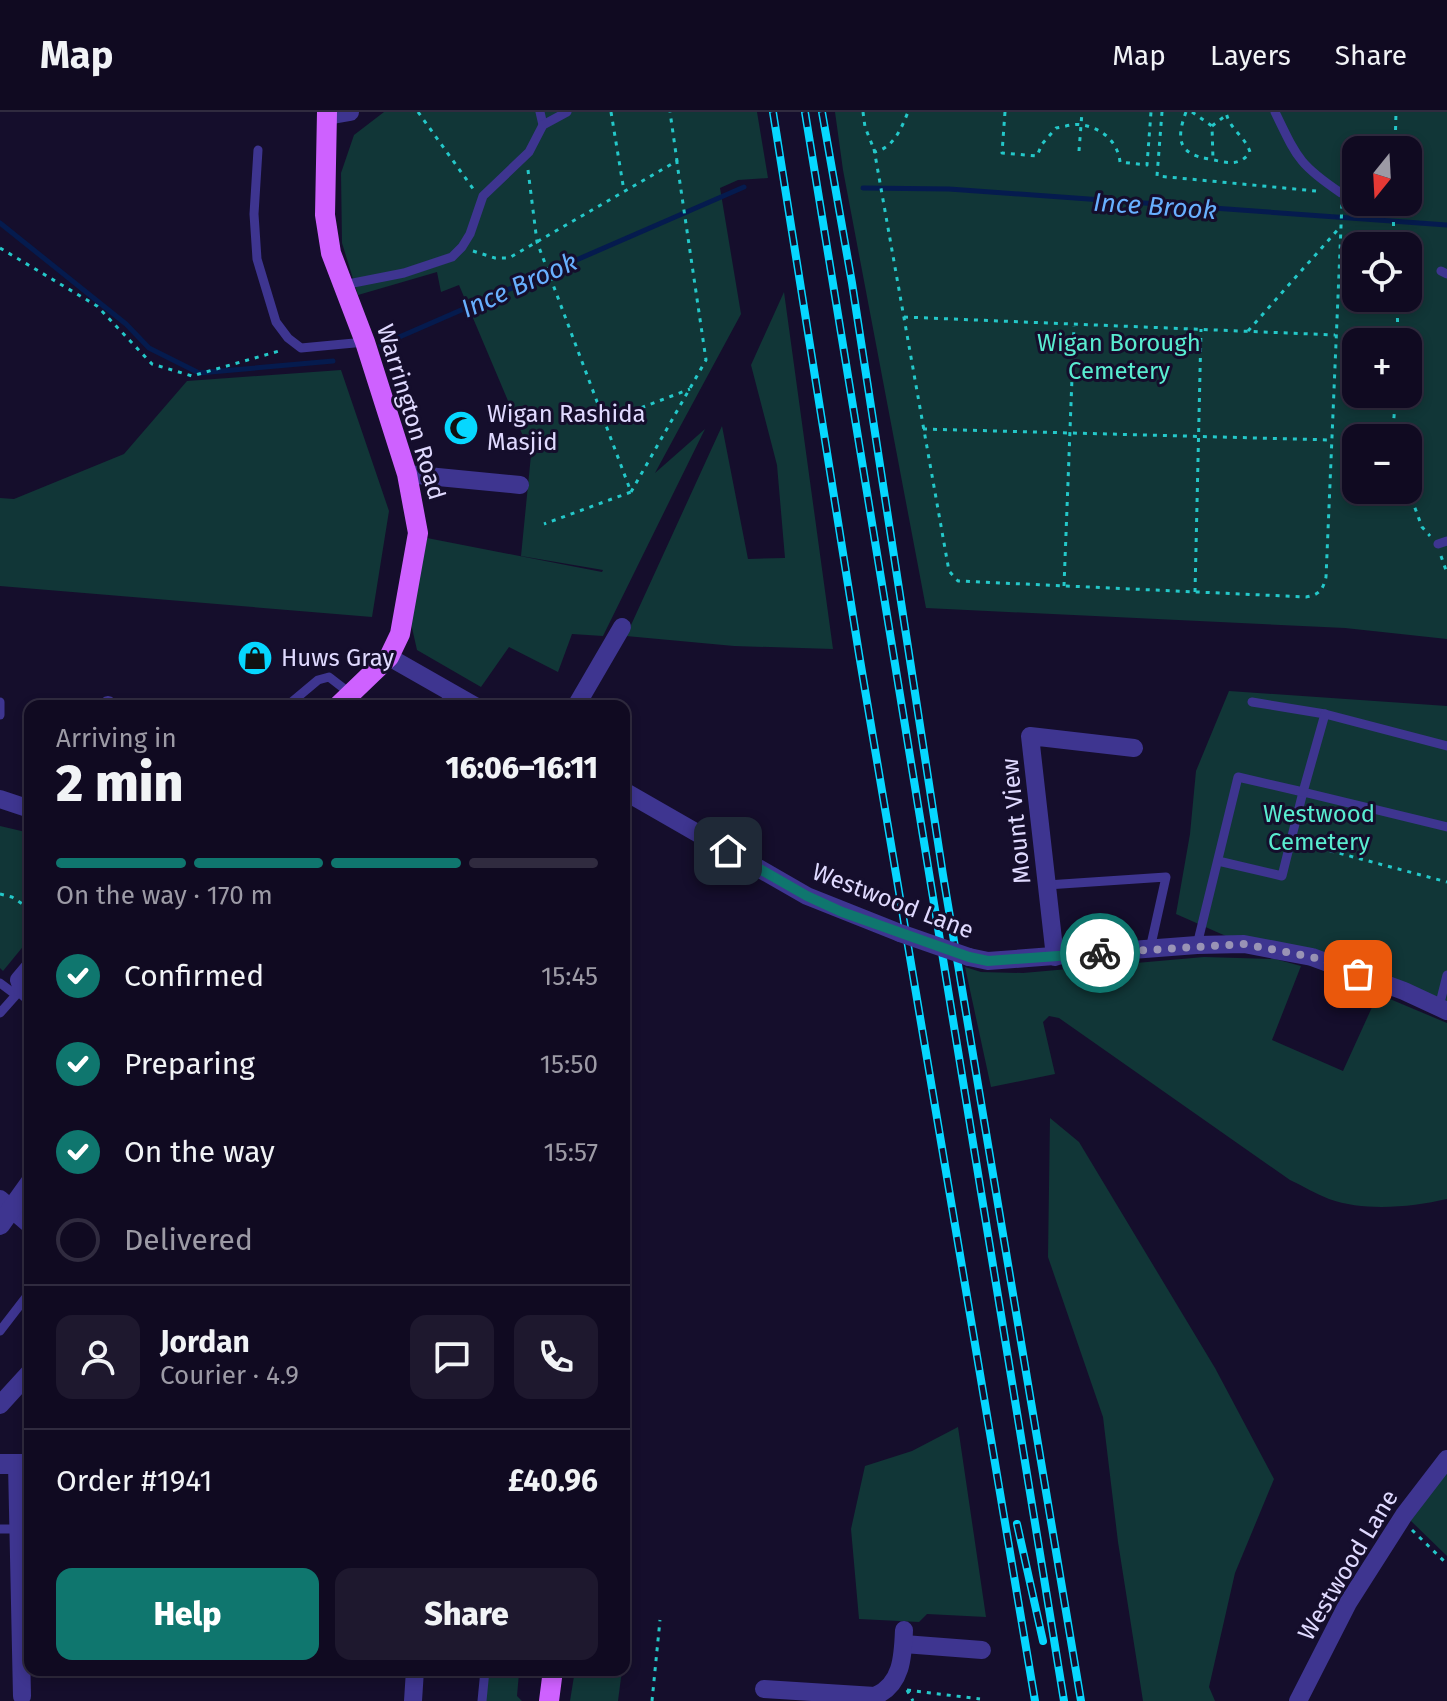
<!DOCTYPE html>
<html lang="en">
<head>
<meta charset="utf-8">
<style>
  body { margin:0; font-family:"Fira Sans",sans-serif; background:#1e182e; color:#f1f3f6; height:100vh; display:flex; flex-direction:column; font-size:30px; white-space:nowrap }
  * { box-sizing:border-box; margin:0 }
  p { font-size:26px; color:#9c9aa5 }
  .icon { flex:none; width:44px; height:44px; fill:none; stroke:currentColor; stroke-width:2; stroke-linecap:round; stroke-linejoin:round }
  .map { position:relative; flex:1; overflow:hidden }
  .panel { position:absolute; left:24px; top:588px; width:606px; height:976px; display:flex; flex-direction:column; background:#100a21; border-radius:16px; box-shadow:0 4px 12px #0003,0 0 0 2px #302b3f }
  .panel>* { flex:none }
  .needle { width:52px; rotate:198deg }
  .buttons { position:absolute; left:1342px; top:24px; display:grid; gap:16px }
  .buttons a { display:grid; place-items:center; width:80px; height:80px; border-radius:16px; background:#100a21; box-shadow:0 4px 12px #0003,0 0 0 2px #302b3f; font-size:40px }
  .pin { position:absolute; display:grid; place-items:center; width:68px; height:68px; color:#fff; margin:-34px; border-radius:16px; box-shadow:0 4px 12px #0006 }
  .courier { position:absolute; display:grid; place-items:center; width:80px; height:80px; margin:-40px; border:6px solid #0f766e; border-radius:50%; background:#fff; color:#222; box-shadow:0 2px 10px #0007 }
  .overview em { font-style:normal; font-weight:800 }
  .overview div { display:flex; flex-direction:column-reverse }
  .overview { display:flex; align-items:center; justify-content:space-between; height:136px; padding:0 32px }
  h1 { font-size:52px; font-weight:800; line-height:60px }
  .bar { display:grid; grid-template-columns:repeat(4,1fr); gap:12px 8px; align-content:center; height:96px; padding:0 32px }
  .bar i { height:10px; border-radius:6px; background:#302b3f }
  .bar .current { background:#0f766e }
  .bar p { grid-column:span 4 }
  .line { display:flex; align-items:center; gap:20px; padding:0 32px; border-top:2px solid #302b3f }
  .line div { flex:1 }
  .round { display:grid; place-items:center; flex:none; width:84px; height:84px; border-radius:16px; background:#1e182e }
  ol { padding:0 32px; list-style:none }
  li { display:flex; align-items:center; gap:24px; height:88px }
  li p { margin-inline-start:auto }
  li .icon { padding:8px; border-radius:50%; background:#0f766e; color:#fff; stroke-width:4 }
  li:last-child { color:#9c9aa5 }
  li i { width:44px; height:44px; border:4px solid #302b3f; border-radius:50% }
  .button { display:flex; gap:16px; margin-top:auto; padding:16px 32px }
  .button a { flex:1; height:92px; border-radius:16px; background:#0f766e; color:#fff; font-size:32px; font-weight:800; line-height:92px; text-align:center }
  .button a+a { background:#1e182e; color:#f1f3f6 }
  header { display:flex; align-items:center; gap:48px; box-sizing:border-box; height:112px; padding:0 40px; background:#100a21; border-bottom:2px solid #302b3f }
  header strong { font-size:38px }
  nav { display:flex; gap:44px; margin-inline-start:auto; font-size:28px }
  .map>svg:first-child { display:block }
  .green { fill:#113637; fill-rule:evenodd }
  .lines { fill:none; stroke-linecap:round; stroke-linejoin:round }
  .stream { stroke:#051b4e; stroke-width:5 }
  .path { stroke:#24c8c9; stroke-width:3; stroke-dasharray:4 6; stroke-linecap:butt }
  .service { stroke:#3e3590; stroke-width:9 }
  .minor { stroke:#3e3590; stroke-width:18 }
  .tertiary { stroke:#3e3590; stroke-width:20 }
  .primary { stroke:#ce61ff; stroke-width:20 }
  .rail-casing { stroke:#06d7ff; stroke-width:8 }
  .rail { stroke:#150e2c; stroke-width:5; stroke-dasharray:15; stroke-linecap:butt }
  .minor-bridge { stroke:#3e3590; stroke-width:18 }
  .done { stroke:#9993b5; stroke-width:8; stroke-dasharray:0 14.4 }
  .route { stroke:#0f766e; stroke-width:10 }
  .labels { text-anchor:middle; stroke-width:6; stroke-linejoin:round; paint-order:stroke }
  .park-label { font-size:24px; fill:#59ecd0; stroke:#150e2c }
  .street-label { font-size:24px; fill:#e0daff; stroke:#150e2c }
  .poi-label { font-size:24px; fill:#e0daff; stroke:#150e2c; text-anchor:start }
  .water-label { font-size:26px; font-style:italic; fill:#68b0ff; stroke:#150e2c }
</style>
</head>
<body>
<header>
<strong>Map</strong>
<nav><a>Map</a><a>Layers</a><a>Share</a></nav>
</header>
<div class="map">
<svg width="1447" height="1589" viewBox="0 0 1447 1589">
  <rect width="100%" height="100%" fill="#150e2c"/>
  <g class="green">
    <polygon points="384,0 757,0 768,66 738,68 720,76 741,202 655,361 705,317 603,524 572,522 558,560 509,535 481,575 417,538 410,507 427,426 602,460 603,458 521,444 531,343 459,173 441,180 437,160 358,183 342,131 341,61 354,23"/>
    <path d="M835 0H1447V527L1345 516 926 496 843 58ZM1356 38H1408V90H1356ZM1356 134H1408V186H1356ZM1356 230H1408V282H1356ZM1356 326H1408V378H1356Z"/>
    <polygon points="784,180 833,537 734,534 626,524 722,314 748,447 785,446 777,353 751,253"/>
    <polygon points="341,258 389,399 372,505 0,474 0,386 14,387 124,342 187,269"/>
    <polygon points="1229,579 1447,594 1447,899 1244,832 1176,802 1190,722 1196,659"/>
    <polygon points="0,714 30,721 30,826 3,859 0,856"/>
    <path d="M1204 845 1275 847 1301 854 1272 928 1343 959 1378 882 1447 911V1087C1411 1095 1366 1100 1329 1087 1316 1082 1303 1074 1290 1068L1059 906 1049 904 1043 910 1055 962 991 975 965 855 981 860 1023 861Z"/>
    <polygon points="1050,1006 1079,1030 1215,1256 1274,1367 1235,1461 1209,1575 1215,1589 1143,1589 1118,1430 1103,1305 1048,1145"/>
    <polygon points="958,1315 986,1505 927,1502 919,1510 859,1507 851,1417 865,1354 912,1339"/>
    <polygon points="1447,1352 1447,1444 1410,1408"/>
    <polygon points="575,1558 622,1558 618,1589 570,1589"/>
    <polygon points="486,1559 519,1561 517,1584 522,1589 483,1589"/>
  </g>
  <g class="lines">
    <g class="stream">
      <polyline points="863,76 949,77 1447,113"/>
      <polyline points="0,111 126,212 149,236 199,261 333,249"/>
      <polyline points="381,233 744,75"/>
    </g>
    <g class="path">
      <polyline points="418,0 474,78"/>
      <polyline points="611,0 624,79"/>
      <path d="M863 0 865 15 875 40C894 35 901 17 908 0"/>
      <path d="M1005 0 1002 41 1037 44 1042 32 1056 16C1064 15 1074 11 1082 13 1102 16 1118 30 1120 50L1147 53 1151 0"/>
      <polyline points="1162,0 1157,64 1316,79"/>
      <path d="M1186 0C1176 27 1178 42 1209 47 1225 50 1239 56 1250 40 1245 24 1229 17 1226 0"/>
      <polyline points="1192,0 1212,14 1213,48"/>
      <polyline points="1212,14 1225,4"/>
      <path d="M874 37 949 459 958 469 1306 485C1319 483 1323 478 1326 465L1342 91"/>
      <polyline points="1395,38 1396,0"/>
      <polyline points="1079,39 1082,0"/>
      <polyline points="528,58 537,130 631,380 544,412"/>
      <polyline points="1393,90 1394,134"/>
      <polyline points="0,136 97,194 152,252 192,264 279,239 281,236"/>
      <polyline points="473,139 495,146 509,146 677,49 670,0"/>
      <polyline points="1397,186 1398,230"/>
      <polyline points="904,205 1335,223"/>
      <polyline points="1248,219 1341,114"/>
      <polyline points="604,310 690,277"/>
      <polyline points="923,317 1331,328"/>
      <polyline points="1394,326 1393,316 1396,282"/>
      <polyline points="1408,377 1422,415 1430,424"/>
      <polyline points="631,380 706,248 676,44"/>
      <polyline points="1441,444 1447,461"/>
      <polyline points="1064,474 1074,214"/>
      <polyline points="1195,480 1201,217"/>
      <polyline points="1301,731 1447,770"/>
      <polyline points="0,782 12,785 30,797"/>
      <polyline points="1412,1418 1447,1452"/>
      <polyline points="907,1578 980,1587"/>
      <polyline points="907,1578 913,1589"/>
      <polyline points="652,1589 660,1508"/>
    </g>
    <g class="service">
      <polyline points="540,0 543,13"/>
      <path d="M1275 0C1297 45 1298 52 1341 81"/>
      <polyline points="258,38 254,102 257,147 276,210 288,226 301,236 365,230"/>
      <polyline points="1441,159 1447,162"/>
      <polyline points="343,173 404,161 452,145 462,135 470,122 483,84 529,40 543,13 567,0"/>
      <polyline points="1438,432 1447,429"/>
      <polyline points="0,590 0,603"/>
      <polyline points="1252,590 1325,602"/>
      <polyline points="287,594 318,568 329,565 351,582"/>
      <polyline points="440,594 453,581"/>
      <polyline points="1218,749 1282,764 1303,680 1447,715"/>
      <polyline points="1047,773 1166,765 1150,837"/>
      <polyline points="1197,833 1238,665 1303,680 1325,602 1447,634"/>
      <polyline points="0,871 16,883 0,901"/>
      <polyline points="1439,895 1447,863"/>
      <polyline points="0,1219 30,1180"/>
      <polyline points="0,1417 30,1417"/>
      <polyline points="482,1589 485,1558"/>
    </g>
    <g class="minor">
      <polyline points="327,4 350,0"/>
      <polyline points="407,362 520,373"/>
      <polyline points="389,545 475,594"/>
      <polyline points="108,593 109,594"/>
      <polyline points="576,594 622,515"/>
      <polyline points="624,679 807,784 900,821"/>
      <polyline points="0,687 30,697"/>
      <polyline points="969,845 988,849 1197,833 1244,832 1312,845 1404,879 1447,899"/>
      <polyline points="1055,845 1030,624 1134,636"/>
      <polyline points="30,855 19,868 22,877 30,884"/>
      <polyline points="0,1087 30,1113"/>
      <polyline points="0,1293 30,1260"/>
      <polyline points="17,1352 22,1584"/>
      <polyline points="904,1532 982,1538"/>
      <path d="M764 1577 875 1584C902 1573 903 1544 904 1518"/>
      <polyline points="413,1589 415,1558"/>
      <polyline points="1298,1589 1348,1491 1404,1403 1447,1347"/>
    </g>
    <g class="tertiary">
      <polyline points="0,1113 30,1071"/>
      <polyline points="0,1352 30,1352"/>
    </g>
    <g class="primary">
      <polyline points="327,0 325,103 331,141 365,230 407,362 418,421 400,522 389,545 338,594"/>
      <polyline points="549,1589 553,1558"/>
    </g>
    <defs>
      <g id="rail">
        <polyline points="773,0 859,542 1035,1589"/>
        <polyline points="805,0 1064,1589"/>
        <polyline points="822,0 852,171 943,763 1081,1589"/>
        <polyline points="1017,1412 1043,1529"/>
      </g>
    </defs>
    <use href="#rail" class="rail-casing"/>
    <use href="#rail" class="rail"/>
    <polyline class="minor-bridge" points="900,821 969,845"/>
  </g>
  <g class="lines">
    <polyline class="done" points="1100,841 1244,832 1312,845 1358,862"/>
    <polyline class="route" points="728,739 807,784 842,800 969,845 988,849 1100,841"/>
  </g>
  <defs>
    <symbol id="mosque-disc" viewBox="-11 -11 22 22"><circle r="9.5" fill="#06d7ff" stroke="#150e2c"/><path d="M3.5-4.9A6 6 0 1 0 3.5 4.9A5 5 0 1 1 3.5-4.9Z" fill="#111"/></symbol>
    <symbol id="shop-disc" viewBox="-11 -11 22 22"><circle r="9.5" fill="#06d7ff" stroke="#150e2c"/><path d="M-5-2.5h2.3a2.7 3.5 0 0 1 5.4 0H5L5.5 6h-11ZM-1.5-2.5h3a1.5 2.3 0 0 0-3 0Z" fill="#111"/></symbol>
  </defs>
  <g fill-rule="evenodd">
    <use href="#mosque-disc" x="441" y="296" width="40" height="40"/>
    <use href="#shop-disc" x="235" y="526" width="40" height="40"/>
  </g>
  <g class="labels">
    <g class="park-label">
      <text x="1119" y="239">Wigan Borough<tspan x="1119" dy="28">Cemetery</tspan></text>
      <text x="1319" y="710">Westwood<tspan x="1319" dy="28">Cemetery</tspan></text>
    </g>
    <g class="street-label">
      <text transform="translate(411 300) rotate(73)" y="8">Warrington Road</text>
      <text transform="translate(1016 709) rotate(-96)" y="8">Mount View</text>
      <text transform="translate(893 789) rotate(21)" y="8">Westwood Lane</text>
      <text transform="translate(1348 1453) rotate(-59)" y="8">Westwood Lane</text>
    </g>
    <g class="poi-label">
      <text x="487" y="310">Wigan Rashida<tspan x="487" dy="28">Masjid</tspan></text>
      <text x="281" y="554">Huws Gray</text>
    </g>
    <g class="water-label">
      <text transform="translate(1155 94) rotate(4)" y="9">Ince Brook</text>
      <text transform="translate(519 173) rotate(-24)" y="9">Ince Brook</text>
    </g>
  </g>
</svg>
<div class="buttons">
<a><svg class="needle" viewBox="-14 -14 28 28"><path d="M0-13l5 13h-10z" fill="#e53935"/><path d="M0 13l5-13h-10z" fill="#9c9aa5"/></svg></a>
<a><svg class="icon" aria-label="locate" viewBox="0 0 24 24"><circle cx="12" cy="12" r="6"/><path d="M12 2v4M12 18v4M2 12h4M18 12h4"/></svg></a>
<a>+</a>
<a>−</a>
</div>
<div class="pin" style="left:1358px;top:862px;background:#ea580c"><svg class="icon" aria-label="bag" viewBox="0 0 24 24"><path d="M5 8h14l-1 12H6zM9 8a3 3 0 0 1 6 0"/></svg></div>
<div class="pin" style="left:728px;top:739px;background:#1f2937"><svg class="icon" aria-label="home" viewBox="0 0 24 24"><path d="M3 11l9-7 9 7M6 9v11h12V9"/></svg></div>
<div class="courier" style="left:1100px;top:841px"><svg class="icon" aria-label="bike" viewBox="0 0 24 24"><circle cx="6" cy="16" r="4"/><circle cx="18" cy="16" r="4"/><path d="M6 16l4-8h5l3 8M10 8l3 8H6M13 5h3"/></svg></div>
<section class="panel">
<div class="overview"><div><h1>2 min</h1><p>Arriving in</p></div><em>16:06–16:11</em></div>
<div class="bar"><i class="current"></i><i class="current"></i><i class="current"></i><i></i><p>On the way · 170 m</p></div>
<ol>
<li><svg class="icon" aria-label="check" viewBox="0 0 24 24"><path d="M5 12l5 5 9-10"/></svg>Confirmed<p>15:45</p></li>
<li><svg class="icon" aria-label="check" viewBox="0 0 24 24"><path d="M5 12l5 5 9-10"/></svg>Preparing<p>15:50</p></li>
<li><svg class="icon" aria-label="check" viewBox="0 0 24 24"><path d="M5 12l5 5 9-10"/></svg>On the way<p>15:57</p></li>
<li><i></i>Delivered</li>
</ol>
<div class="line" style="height:144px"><a class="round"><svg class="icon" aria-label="person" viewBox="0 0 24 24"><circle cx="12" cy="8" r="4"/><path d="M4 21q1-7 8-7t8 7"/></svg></a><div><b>Jordan</b><p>Courier · 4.9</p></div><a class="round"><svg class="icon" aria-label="chat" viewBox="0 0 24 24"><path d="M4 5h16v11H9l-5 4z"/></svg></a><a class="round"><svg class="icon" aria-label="phone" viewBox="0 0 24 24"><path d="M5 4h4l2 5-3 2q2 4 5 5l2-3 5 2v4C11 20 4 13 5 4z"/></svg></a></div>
<div class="line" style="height:104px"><div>Order #1941</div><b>£40.96</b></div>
<div class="button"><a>Help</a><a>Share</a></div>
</section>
</div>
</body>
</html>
